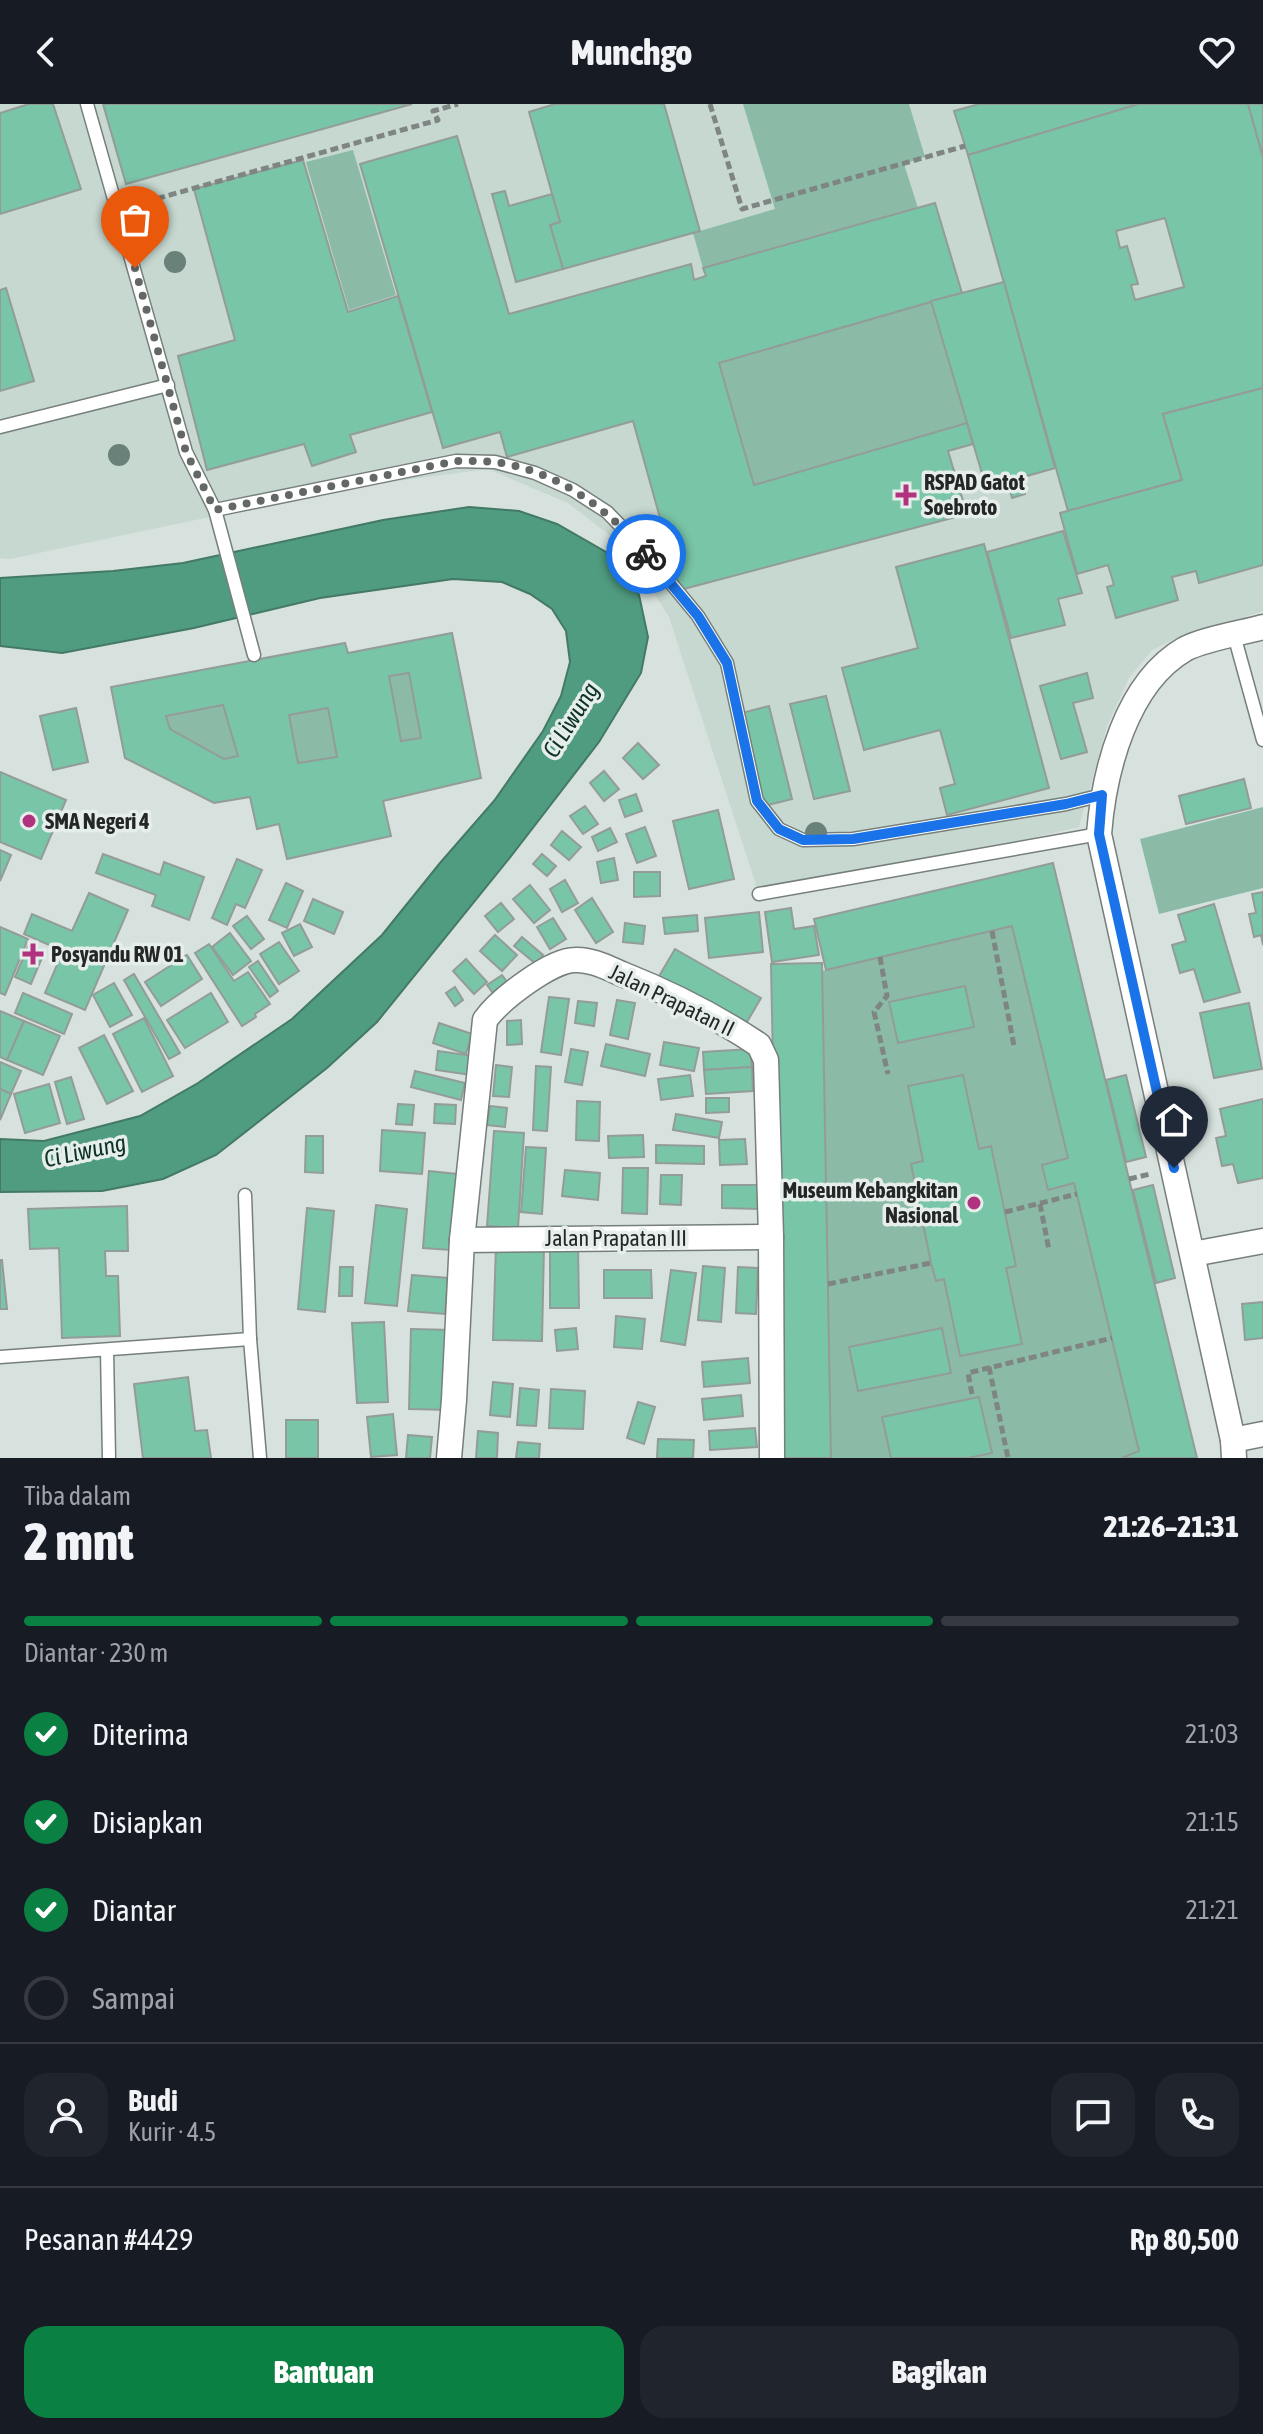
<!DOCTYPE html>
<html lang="id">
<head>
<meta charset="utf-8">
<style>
  body { margin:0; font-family:"Asap Condensed",sans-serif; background:#20242c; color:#f1f3f6; height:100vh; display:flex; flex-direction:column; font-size:30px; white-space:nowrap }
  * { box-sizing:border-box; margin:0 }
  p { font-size:26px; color:#9ea1a6 }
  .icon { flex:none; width:44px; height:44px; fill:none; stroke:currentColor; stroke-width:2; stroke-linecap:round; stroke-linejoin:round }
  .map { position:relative; height:1354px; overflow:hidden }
  .details { display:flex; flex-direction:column; background:#171b24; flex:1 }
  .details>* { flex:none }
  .pin { position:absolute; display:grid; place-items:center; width:68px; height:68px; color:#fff; margin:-82px -34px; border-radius:50% 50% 50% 0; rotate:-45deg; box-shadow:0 0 8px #0007 }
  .pin .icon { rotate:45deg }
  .courier { position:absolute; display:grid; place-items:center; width:80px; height:80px; margin:-40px; border:6px solid #1a73e8; border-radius:50%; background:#fff; color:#222; box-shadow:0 2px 10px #0007 }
  .overview em { font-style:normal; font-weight:800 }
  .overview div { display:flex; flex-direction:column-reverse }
  .overview { display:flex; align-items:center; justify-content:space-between; height:136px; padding:0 24px }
  h1 { font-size:52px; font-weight:800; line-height:60px }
  .bar { display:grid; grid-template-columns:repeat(4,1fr); gap:12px 8px; align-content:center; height:96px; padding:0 24px }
  .bar i { height:10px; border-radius:6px; background:#363941 }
  .bar .active { background:#0b8043 }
  .bar p { grid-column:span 4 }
  .line { display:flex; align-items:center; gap:20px; padding:0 24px; border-top:2px solid #363941 }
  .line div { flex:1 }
  .round { display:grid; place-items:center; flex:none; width:84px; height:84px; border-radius:24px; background:#20242c }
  ol { padding:0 24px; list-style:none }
  li { display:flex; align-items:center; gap:24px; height:88px }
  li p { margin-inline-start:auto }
  li .icon { padding:8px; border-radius:50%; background:#0b8043; color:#fff; stroke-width:4 }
  li:last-child { color:#9ea1a6 }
  li i { width:44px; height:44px; border:4px solid #363941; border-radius:50% }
  .action { display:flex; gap:16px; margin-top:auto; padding:16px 24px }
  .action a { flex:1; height:92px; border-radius:24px; background:#0b8043; color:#fff; font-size:32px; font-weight:800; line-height:92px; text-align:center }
  .action a+a { background:#20242c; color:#f1f3f6 }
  header { display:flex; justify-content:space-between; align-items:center; height:104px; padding:0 24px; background:#171b24; font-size:36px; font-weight:800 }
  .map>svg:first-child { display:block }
  .built { fill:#c6d8d0 }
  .green { fill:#8bbba7 }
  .water { fill:#509c80; stroke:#437965; stroke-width:2 }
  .building { fill:#79c5a8; stroke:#939c98; stroke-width:2; fill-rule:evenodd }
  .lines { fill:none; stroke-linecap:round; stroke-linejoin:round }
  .service-casing { stroke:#767f7b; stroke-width:15 }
  .minor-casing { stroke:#767f7b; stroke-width:27 }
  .path { stroke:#7f8583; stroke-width:5; stroke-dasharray:8 4; stroke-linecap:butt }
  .service { stroke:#fff; stroke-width:12 }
  .minor { stroke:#fff; stroke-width:24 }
  .tree { fill:#698179 }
  .done { stroke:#636866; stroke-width:8; stroke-dasharray:0 14.4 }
  .route { stroke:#1a73e8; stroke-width:10 }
  .poi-dot { fill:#b1327f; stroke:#e5eeea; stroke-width:3 }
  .labels { text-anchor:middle; stroke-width:7; stroke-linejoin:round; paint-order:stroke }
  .poi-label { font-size:22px; font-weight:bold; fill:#242726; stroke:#e5eeea; text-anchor:start }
  .street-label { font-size:22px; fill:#242726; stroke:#e5eeea }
  .water-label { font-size:24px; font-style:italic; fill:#0e3226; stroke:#e5eeea }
</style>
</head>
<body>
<header><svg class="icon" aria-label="back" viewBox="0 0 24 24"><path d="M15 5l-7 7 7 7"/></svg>Munchgo<svg class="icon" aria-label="heart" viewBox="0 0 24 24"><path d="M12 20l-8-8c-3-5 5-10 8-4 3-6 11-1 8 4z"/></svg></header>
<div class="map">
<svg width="1263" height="1354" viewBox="0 0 1263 1354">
  <rect width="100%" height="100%" fill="#d7e1dd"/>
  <polygon class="built" points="0,0 1263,0 1263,507 1177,534 1152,546 1129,574 1107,622 1079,723 761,796 669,513 626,444 568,399 488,365 352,383 10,455 0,454"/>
  <g class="green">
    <polygon points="743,0 909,0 925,53 904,60 918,104 703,164 693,129 775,105"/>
    <polygon points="353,46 396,191 349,206 306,58"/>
    <polygon points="931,197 967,319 754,381 719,259"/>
    <polygon points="409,569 421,634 401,637 389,572"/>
    <polygon points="223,601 238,652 224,655 170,625 166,612"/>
    <polygon points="328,604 337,653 298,659 289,611"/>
    <polygon points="1263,703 1263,784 1159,810 1140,735"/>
    <polygon points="1012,822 1068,1054 1049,1086 1074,1079 1139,1347 1122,1354 831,1354 822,867"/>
  </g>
  <polygon class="water" points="469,403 519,407 557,420 606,448 639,491 648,533 641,569 599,638 512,751 377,918 327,964 216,1051 163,1075 102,1087 0,1088 0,1035 44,1037 140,1012 198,979 292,915 382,831 440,759 494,697 543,627 561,592 570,558 566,527 552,505 530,490 502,478 453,475 320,494 194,524 62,549 0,542 0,474 113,467 183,459 383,416"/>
  <g class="building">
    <polygon points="29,0 53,0 81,85 0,110 0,9"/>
    <polygon points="103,0 412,0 126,80"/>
    <polygon points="555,0 664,0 700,127 563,165 550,121 560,118 529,8"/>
    <polygon points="979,0 1139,0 968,51 954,7"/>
    <path d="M1139 0H1248L1263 53V284L1163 310 1182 376 1068 407 968 51ZM1165 114 1184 183 1135 196 1131 181 1138 180 1127 142 1120 144 1116 127Z"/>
    <polygon points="1248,0 1263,0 1263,53"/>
    <polygon points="457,32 509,210 691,160 694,176 706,172 703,164 935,99 962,189 719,259 754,381 967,319 973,340 948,347 967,410 680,486 633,317 507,353 500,328 443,344 360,60"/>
    <polygon points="303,56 348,208 398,192 432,308 350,331 356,348 312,362 304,340 207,366 178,252 235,236 194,85"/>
    <polygon points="505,87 509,102 552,90 560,118 550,121 563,165 516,178 492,90"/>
    <polygon points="1004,178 1055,364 1020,374 1025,390 1012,394 1007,375 986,383 931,197"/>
    <polygon points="6,184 34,277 0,287 0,186"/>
    <polygon points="1263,284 1263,461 1199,479 1196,467 1172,473 1178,496 1116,514 1107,483 1114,481 1108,461 1077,470 1060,409 1182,376 1163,310"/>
    <polygon points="1063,427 1082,489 1058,495 1065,521 1011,534 987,448"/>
    <polygon points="984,440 1049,684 947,711 940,684 955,680 940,626 864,646 842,564 918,544 896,463"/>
    <path d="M452 529 481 674 383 697 391 732 287 755 279 720 257 725 250 693 214 699 125 654 111 583 345 539 348 549ZM409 569 421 634 401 637 389 572ZM223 601 238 652 224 655 170 625 166 612ZM328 604 337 653 298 659 289 611Z"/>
    <polygon points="1087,569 1093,594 1073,599 1087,648 1061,655 1040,582"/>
    <polygon points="826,592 850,687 814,695 790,600"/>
    <polygon points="769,602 792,695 764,702 742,609"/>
    <polygon points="76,604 88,658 53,666 40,612"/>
    <polygon points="638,639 659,661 643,675 623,654"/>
    <polygon points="604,667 619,685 604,697 590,679"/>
    <polygon points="0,668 66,696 41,755 0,738"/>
    <polygon points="1244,675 1251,704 1186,720 1179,692"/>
    <polygon points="636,690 642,707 625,713 619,696"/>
    <polygon points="585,702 598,720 583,730 570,712"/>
    <polygon points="718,706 734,775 689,785 673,717"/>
    <polygon points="645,723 656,752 637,759 626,730"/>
    <polygon points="610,724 617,738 598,747 592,733"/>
    <polygon points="562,727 581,743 569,756 551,741"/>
    <polygon points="0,746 11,751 0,777"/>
    <polygon points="103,750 160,771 164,758 204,773 189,816 152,802 156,791 96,769"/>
    <polygon points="542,750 556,762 547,772 533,760"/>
    <polygon points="614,754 618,776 601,779 597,758"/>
    <polygon points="237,755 262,766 245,804 236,800 227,821 212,814"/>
    <polygon points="1053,759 1129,1075 1197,1354 1122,1354 1139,1347 1074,1079 1048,1086 1042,1061 1068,1054 1012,822 826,866 814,815"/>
    <polygon points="634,768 660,768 660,792 634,793"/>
    <polygon points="565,776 578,799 562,808 550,785"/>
    <polygon points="286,779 303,787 287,824 269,816"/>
    <polygon points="530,781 550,806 534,819 513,795"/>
    <polygon points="1263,788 1263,841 1261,831 1254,833 1249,810 1256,809 1252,790"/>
    <polygon points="89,789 128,806 85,906 45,889 63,847 24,830 32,810 72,827"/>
    <polygon points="592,794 613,828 596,839 575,806"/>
    <polygon points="313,795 343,808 334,830 304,817"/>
    <polygon points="501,799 514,815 498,828 485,812"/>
    <polygon points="1214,800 1240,888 1204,898 1194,865 1180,869 1172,841 1186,837 1178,811"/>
    <polygon points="791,804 794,825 814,822 819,851 772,858 765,808"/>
    <polygon points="759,808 763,848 709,854 705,814"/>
    <polygon points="697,811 698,827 665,830 663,814"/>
    <polygon points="247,812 264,835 251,845 233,822"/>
    <polygon points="553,814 566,835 550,845 537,823"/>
    <polygon points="625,819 645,822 643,840 623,838"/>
    <polygon points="300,820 312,843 294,852 282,829"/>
    <polygon points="0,823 28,835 5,891 0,889"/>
    <polygon points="230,829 251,857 233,871 212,843"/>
    <polygon points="495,831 517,851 502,867 480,847"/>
    <polygon points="522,833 543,851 536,860 514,842"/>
    <polygon points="279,838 299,867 279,880 260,850"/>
    <polygon points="209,840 234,877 248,868 270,900 255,910 256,913 242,922 195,849"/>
    <polygon points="28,842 44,849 31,880 15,873"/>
    <polygon points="675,845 761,894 744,923 658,874"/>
    <polygon points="187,851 202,875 161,902 145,878"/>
    <polygon points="466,855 487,878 474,890 453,867"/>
    <polygon points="258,857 278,887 270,893 249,863"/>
    <polygon points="822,859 831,1354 781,1354 771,860"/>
    <polygon points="134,870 180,949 169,955 124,876"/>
    <polygon points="502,871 510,882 495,892 487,881"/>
    <polygon points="114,879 132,911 110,923 93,891"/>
    <polygon points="965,882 974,923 898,939 889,898"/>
    <polygon points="455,883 463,896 455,902 446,889"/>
    <polygon points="23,889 72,910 64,930 15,909"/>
    <polygon points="211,889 228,918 185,944 167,916"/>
    <polygon points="549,893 569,895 561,951 541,948"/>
    <polygon points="617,896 635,899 628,935 610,931"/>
    <polygon points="578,897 597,899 594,922 575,919"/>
    <polygon points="1249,899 1262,965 1214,974 1200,909"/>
    <polygon points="0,907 24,917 7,956 0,953"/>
    <polygon points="144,914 173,972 142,988 113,930"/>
    <polygon points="521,916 522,940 507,941 507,917"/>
    <polygon points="24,917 60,932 43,971 7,956"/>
    <polygon points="439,919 472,930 466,950 433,939"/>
    <polygon points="104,931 133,987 107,1000 79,944"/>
    <polygon points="664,938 699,944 694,967 660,961"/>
    <polygon points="606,940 650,950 645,972 601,962"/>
    <polygon points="571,945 588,948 582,981 565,978"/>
    <polygon points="750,945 752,963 704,966 703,948"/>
    <polygon points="438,947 474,952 472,971 436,966"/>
    <polygon points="0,958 21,967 11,990 0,985"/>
    <polygon points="496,961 512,963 509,993 493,992"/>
    <polygon points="536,962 551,963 547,1027 533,1026"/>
    <polygon points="752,963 753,987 706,990 704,966"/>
    <polygon points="415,967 465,979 461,996 411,983"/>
    <polygon points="690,971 693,992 661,996 658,975"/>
    <polygon points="963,971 979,1045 991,1042 1016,1162 1006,1164 1022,1240 960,1252 944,1175 936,1177 931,1159 911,1060 923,1057 908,982"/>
    <polygon points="1126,971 1146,1053 1126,1058 1106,976"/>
    <polygon points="71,973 84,1015 67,1020 55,978"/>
    <polygon points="49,980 60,1019 25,1029 14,990"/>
    <polygon points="0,985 11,990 0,1016"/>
    <polygon points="706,994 729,994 729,1008 706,1009"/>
    <polygon points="1263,995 1263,1074 1238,1079 1233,1060 1222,1062 1216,1034 1226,1032 1220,1005"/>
    <polygon points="577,997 600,998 599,1037 576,1036"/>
    <polygon points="398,1000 414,1001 412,1021 396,1020"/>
    <polygon points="435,1000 456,1001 455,1020 434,1019"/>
    <polygon points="490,1002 507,1004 505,1023 487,1021"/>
    <polygon points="676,1010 722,1018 719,1034 673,1026"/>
    <polygon points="382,1026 425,1029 422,1070 380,1067"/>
    <polygon points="494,1027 524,1029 518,1124 487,1122"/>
    <polygon points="643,1031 644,1053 609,1054 608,1032"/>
    <polygon points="306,1032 323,1032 323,1069 305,1068"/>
    <polygon points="745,1035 747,1060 720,1061 719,1036"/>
    <polygon points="656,1041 704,1042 704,1060 656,1059"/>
    <polygon points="526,1043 546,1044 542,1110 521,1108"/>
    <polygon points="623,1064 648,1064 647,1110 622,1109"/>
    <polygon points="565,1066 600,1069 598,1096 562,1092"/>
    <polygon points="429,1067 457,1070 451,1146 423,1144"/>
    <polygon points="661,1071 682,1071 681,1101 660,1100"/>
    <polygon points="722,1081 759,1081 759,1105 722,1104"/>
    <polygon points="1153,1081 1175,1174 1156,1179 1133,1086"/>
    <polygon points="376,1101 407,1105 397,1202 365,1199"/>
    <polygon points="127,1102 128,1147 105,1147 106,1172 118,1172 120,1232 62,1234 59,1144 30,1145 28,1105"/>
    <polygon points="307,1104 334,1107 325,1208 298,1205"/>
    <polygon points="496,1141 544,1142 542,1237 493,1236"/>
    <polygon points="550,1141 578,1141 579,1204 550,1204"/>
    <polygon points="0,1156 2,1156 7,1205 0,1205"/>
    <polygon points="703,1162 725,1164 721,1218 698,1216"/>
    <polygon points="340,1163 353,1163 352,1192 339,1192"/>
    <polygon points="738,1163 758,1164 756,1210 736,1209"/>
    <polygon points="604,1166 651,1166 652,1194 604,1194"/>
    <polygon points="671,1166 696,1169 685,1241 661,1237"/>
    <polygon points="412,1171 448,1174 445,1210 408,1207"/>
    <polygon points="1263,1198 1263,1234 1245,1236 1242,1200"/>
    <polygon points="616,1212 645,1215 642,1245 614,1243"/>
    <polygon points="384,1218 388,1298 357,1299 352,1219"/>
    <polygon points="576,1224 578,1245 557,1247 555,1226"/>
    <polygon points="942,1224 951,1269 858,1287 849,1243"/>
    <polygon points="411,1225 452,1226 451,1306 409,1305"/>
    <polygon points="748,1254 750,1279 704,1283 702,1258"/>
    <polygon points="188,1273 195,1327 207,1326 211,1354 143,1354 134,1280"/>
    <polygon points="493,1278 513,1280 510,1313 490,1311"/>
    <polygon points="520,1284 539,1286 536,1322 517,1321"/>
    <polygon points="551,1285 585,1287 583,1325 549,1324"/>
    <polygon points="741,1291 743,1312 704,1316 702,1295"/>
    <polygon points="979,1293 992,1349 968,1354 891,1354 882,1313"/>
    <polygon points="638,1298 655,1303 644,1340 627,1334"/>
    <polygon points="393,1310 397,1351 371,1353 367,1313"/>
    <rect x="286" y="1316" width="32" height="38"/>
    <polygon points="755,1324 757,1343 710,1346 709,1327"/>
    <polygon points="478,1327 498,1329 497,1354 476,1354"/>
    <polygon points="408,1331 432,1333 430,1354 406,1354"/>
    <polygon points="658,1335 694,1336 693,1354 657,1354"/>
    <polygon points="518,1338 540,1340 539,1354 516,1354"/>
  </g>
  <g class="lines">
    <defs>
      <g id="service">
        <polyline points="87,0 186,348 215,406 456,357 495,358 535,369 573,386 607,408 642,444 698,512 727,559 757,697 779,725 803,736 853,735 1066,700 1102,691"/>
        <polyline points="0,323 168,281"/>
        <polyline points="215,406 254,551"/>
        <polyline points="1234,531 1263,636"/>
        <polyline points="759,790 1099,730"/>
        <polyline points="245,1091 250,1235 260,1354"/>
        <polyline points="107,1246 109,1354"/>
        <polyline points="0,1253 250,1235"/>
      </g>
      <g id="minor">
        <polyline points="462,1136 771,1133"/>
        <polyline points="1193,1150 1263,1137"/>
        <polyline points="1233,1336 1263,1330"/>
        <path d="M449 1354 454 1296 462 1136 485 916C499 896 551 856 575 856 591 855 608 864 622 870 670 889 717 913 759 941L766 956 771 1133 772 1354"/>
        <path d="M1234 1354 1233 1336 1099 730C1104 667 1126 579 1185 545 1204 535 1241 529 1263 523"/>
      </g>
    </defs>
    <use href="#service" class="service-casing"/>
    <use href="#minor" class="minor-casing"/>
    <g class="path">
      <polyline points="710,0 742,105 965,42"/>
      <polyline points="134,101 438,16 433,7 458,0"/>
      <polyline points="992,827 1014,942"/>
      <polyline points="880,853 887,892 874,908 888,970"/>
      <polyline points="1129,1075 1150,1070"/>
      <polyline points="1040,1100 1049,1146"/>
      <polyline points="1005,1108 1077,1090"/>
      <polyline points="828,1180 931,1159"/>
      <polyline points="989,1263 1008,1354"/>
      <polyline points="972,1290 968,1269 1112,1234"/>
    </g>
    <use href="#service" class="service"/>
    <use href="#minor" class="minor"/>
  </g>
  <g class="tree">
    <circle cx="175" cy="158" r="11"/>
    <circle cx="119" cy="351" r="11"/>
    <circle cx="816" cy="729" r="11"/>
  </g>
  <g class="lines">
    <path class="done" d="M135 164 186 348 215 406 456 357C469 357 482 357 494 358 554 365 608 404 646 450"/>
    <polyline class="route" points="646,450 698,512 727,559 757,697 779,725 803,736 853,735 1066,700 1102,691 1099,730 1174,1064"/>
  </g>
  <g class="poi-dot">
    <path d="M902 379h8v8h8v8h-8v8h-8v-8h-8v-8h8z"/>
    <circle cx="29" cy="717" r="8"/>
    <path d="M29 838h8v8h8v8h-8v8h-8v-8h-8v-8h8z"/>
    <circle cx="974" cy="1099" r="8"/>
  </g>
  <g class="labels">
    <g class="poi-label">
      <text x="924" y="386">RSPAD Gatot<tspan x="924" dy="25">Soebroto</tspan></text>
      <text x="45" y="725">SMA Negeri 4</text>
      <text x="51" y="858">Posyandu RW 01</text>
      <text x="958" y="1094" text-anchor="end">Museum Kebangkitan<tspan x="958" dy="25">Nasional</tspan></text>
    </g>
    <g class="street-label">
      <text transform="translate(672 896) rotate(26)" y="8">Jalan Prapatan II</text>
      <text x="616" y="1142">Jalan Prapatan III</text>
    </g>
    <g class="water-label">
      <text transform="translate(571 616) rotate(-58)" y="8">Ci Liwung</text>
      <text transform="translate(85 1047) rotate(-12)" y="8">Ci Liwung</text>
    </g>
  </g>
</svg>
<div class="pin" style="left:135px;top:164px;background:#ea580c"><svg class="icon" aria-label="bag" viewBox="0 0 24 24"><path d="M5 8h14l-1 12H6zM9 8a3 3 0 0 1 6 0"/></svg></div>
<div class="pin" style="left:1174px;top:1064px;background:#1f2937"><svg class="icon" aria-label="home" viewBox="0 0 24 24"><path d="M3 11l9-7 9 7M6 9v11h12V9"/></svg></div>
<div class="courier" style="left:646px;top:450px"><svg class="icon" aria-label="bike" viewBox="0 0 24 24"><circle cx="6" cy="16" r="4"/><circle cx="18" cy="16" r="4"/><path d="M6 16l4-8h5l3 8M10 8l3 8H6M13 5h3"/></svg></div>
</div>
<section class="details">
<div class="overview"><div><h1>2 mnt</h1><p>Tiba dalam</p></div><em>21:26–21:31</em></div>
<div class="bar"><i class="active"></i><i class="active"></i><i class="active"></i><i></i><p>Diantar · 230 m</p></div>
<ol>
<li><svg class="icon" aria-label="check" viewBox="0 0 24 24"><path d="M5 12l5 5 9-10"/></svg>Diterima<p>21:03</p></li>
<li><svg class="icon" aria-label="check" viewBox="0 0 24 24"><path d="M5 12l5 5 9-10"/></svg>Disiapkan<p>21:15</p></li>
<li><svg class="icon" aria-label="check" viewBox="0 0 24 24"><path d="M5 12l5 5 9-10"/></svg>Diantar<p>21:21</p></li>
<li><i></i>Sampai</li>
</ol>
<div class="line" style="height:144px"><a class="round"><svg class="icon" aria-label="person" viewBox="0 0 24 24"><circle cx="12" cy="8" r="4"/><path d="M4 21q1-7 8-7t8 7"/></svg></a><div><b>Budi</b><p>Kurir · 4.5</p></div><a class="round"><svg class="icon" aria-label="chat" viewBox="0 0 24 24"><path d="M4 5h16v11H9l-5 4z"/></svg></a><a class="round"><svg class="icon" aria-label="phone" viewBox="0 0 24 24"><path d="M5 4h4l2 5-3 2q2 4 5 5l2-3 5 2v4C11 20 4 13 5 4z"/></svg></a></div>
<div class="line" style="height:104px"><div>Pesanan #4429</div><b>Rp 80,500</b></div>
<div class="action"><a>Bantuan</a><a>Bagikan</a></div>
</section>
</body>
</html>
